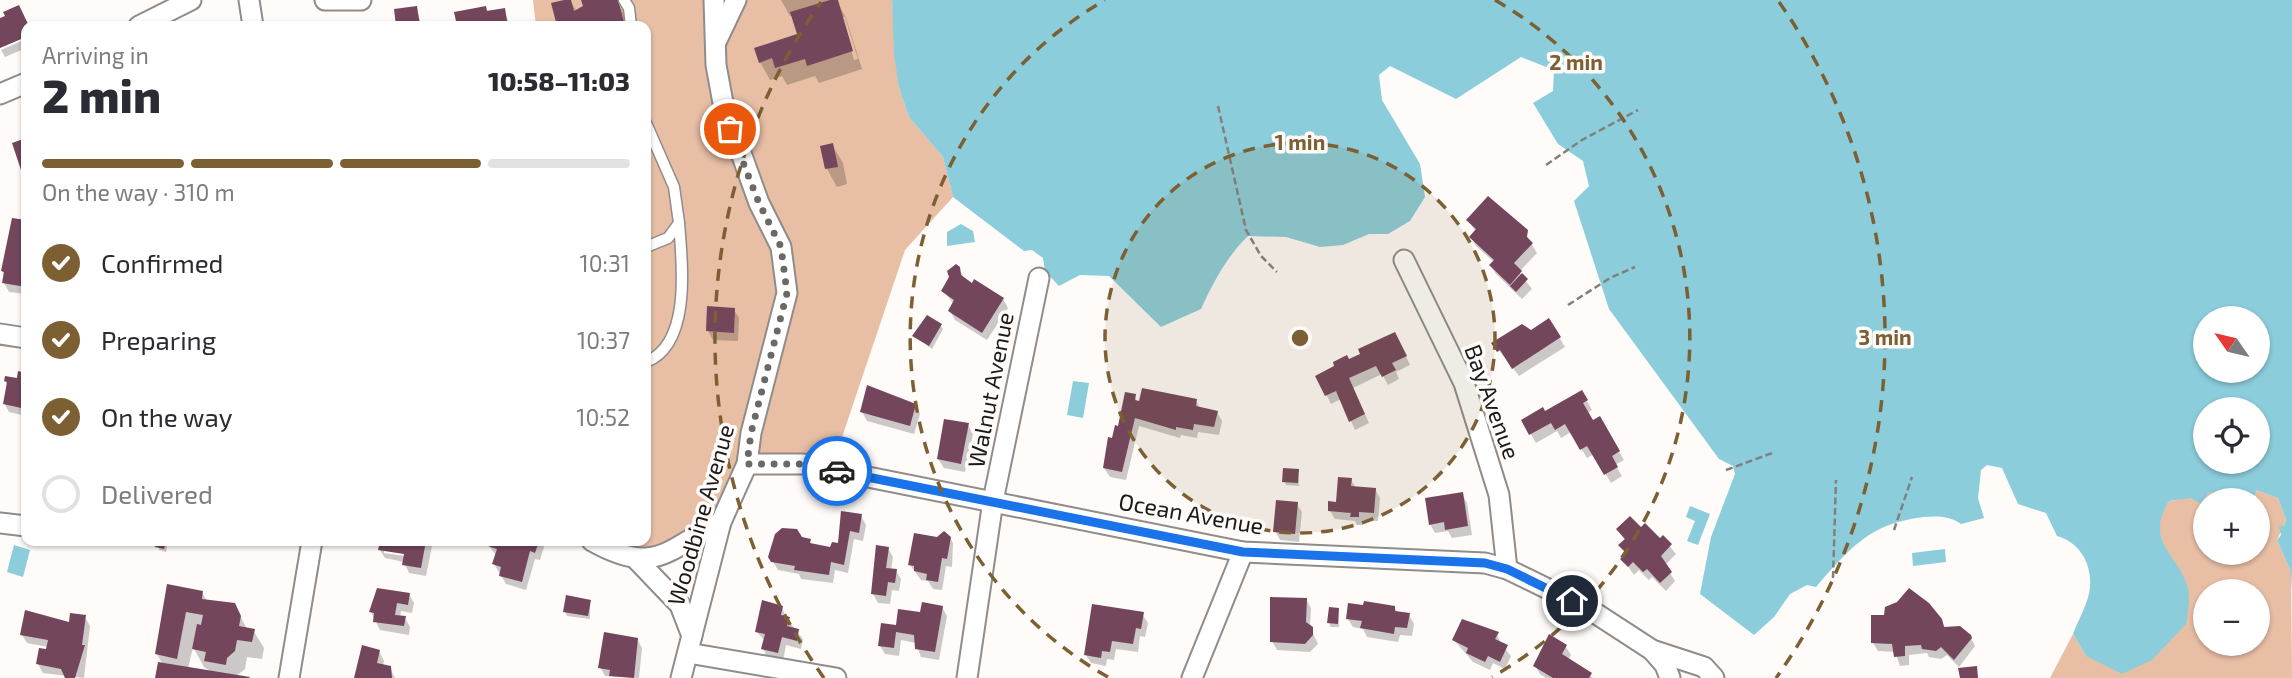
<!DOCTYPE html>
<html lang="en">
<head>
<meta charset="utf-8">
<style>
  body { margin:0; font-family:"Exo 2",sans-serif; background:#f7f7f7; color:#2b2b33; height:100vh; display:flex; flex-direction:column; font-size:26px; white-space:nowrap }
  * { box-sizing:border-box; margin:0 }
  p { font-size:23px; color:#7c7c81 }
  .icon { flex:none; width:38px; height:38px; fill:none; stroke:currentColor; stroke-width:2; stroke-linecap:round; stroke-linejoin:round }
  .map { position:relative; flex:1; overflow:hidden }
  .sheet { position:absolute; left:21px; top:21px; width:630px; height:525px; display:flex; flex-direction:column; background:#fff; border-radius:14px; box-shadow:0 2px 5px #0004 }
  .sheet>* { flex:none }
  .needle { width:46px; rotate:304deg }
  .fabs { position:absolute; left:2193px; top:306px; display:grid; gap:14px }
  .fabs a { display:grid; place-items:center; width:77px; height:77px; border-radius:50%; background:#fff; box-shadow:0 2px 5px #0004; font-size:35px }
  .pin { position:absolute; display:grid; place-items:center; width:60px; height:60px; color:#fff; margin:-30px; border:4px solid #fff; border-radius:50%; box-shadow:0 2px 7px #0007 }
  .courier { position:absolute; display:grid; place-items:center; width:70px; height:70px; margin:-35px; border:5px solid #1a73e8; border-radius:50%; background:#fff; color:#222; box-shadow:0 2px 9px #0007 }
  .head em { font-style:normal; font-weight:800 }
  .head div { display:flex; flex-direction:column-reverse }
  .head { display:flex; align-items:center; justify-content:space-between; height:119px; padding:0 21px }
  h1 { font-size:46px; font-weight:800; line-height:52px }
  .bar { display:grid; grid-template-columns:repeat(4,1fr); gap:10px 7px; align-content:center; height:84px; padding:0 21px }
  .bar i { height:9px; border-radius:5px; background:#e1e1e2 }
  .bar .current { background:#7c6033 }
  .bar p { grid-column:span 4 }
  ol { padding:0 21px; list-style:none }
  li { display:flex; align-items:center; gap:21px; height:77px }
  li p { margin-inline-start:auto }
  li .icon { padding:7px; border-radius:50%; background:#7c6033; color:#fff; stroke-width:4 }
  li:last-child { color:#7c7c81 }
  li i { width:38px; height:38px; border:4px solid #e1e1e2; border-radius:50% }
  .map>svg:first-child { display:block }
  .green { fill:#e8bea5; fill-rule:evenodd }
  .water { fill:#8bcddb; fill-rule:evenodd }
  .shadow { fill:#0003; fill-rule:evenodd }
  .building { fill:#73465c }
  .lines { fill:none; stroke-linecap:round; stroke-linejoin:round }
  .lane-casing { stroke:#8f8c8a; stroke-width:13 }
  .street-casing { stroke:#8f8c8a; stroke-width:23 }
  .path { stroke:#82807e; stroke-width:2.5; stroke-dasharray:7 3.5; stroke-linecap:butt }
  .lane { stroke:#fff; stroke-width:10 }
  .street { stroke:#fff; stroke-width:19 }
  .done { stroke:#6a6967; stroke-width:7; stroke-dasharray:0 12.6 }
  .route { stroke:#1a73e8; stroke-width:9 }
  .ring { fill:none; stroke:#7c6033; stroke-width:3.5; stroke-dasharray:12 9 }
  .labels { text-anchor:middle; stroke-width:7; stroke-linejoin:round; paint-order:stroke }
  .street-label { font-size:23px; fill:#1b1a19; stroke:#fefbf9 }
  .centre { fill:#7c6033; stroke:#fefbf9; stroke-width:3.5 }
  .ring-label { font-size:21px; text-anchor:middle; font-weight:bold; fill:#7c6033; stroke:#fefbf9; stroke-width:7; stroke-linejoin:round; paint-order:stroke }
</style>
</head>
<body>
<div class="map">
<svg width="2292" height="678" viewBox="0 0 2292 678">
  <rect width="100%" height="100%" fill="#fefbf9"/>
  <g class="green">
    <polygon points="533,0 892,0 899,88 909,117 943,157 953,197 905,250 832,467 745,463 719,520 659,555 596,541 646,541 646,26 536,26"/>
    <path d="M2256 490 2278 498 2286 520 2277 540 2291 572 2292 678H2050L2073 634 2086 656 2175 563C2159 539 2153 527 2169 501 2192 498 2237 481 2253 500H2205V553H2258V500H2254L2257 498 2253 492ZM2205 592H2258V644H2205Z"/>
  </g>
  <g class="water">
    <path d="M892 0H2292V592L2291 572 2277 540 2281 535 2279 527 2284 525 2286 520 2278 498 2256 490 2254 500 2239 491 2208 493 2201 504 2191 498 2169 501C2145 541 2175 551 2187 585 2191 597 2188 612 2186 624L2152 660 2122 674 2086 656 2073 634C2078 620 2089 602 2090 587 2092 563 2079 542 2057 536L2046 513 2018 504 2002 468 1987 465 1981 470 1978 498 1984 518 1961 524C1950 516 1937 516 1924 517 1870 523 1850 548 1816 587L1807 585 1790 594 1774 617 1754 635 1700 594 1711 537 1735 474 1733 466 1719 459 1609 309 1574 201 1589 186 1583 161 1558 144 1533 103 1553 91 1554 70 1521 57 1456 99 1390 66 1379 75 1382 100 1420 164 1425 197 1410 221 1388 234H1369L1343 245 1320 247 1286 237 1248 236C1227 256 1213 283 1201 309L1161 327 1109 276 1080 275 1059 286 1045 271 1043 258 1032 250 1024 251 953 197 943 157 909 117 899 88 894 54ZM2205 318H2258V371H2205ZM2205 410H2258V462H2205Z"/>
    <polygon points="961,224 973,231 975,242 947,246 947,232"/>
    <polygon points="1073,381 1089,383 1083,418 1067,415"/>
    <polygon points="1690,506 1710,514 1698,545 1687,541 1695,521 1686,517"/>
    <polygon points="14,545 30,550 23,577 7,572"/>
    <polygon points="1945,549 1946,562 1913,566 1912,553"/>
  </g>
  <g class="shadow">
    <polygon points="570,0 577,12 581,11 585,0 617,0 629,26 559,26 553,5"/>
    <path d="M781 0H836L846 18 862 69 819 83 815 76 787 85 782 76 770 80 760 62 799 35 793 15 790 16ZM841 17H845L858 59 854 60Z"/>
    <polygon points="416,8 422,26 398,26 396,11"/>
    <polygon points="504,9 510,26 458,26 456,13"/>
    <polygon points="26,39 26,48 5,57 1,50"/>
    <polygon points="832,145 843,163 847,184 837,187 827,169 822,147"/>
    <polygon points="13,220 26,222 26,294 9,292 4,283 3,271"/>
    <polygon points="1468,220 1520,225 1537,253 1519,272 1532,289 1522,299 1496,274 1491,265 1494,262 1476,246 1471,237 1476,232"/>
    <polygon points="959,268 965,280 1003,299 1008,308 987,340 955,320 950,311 954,304 943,291"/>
    <polygon points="734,310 739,318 738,341 713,340 708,331"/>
    <polygon points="1549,320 1565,347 1519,376 1494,344 1531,332"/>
    <polygon points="940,325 943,329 932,349 914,336"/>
    <polygon points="1400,343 1410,365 1396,372 1399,379 1388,385 1382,374 1353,388 1369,423 1355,430 1341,399 1331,404 1317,376 1349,361"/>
    <polygon points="20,373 26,375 26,416 9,412 4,403 8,386 5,381 18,380"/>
    <polygon points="1582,392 1592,410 1587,413 1592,422 1599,418 1624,460 1615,465 1622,476 1611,483 1594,454 1587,458 1571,432 1561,438 1557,431 1536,443 1523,421 1545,413"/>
    <polygon points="1134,396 1140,406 1196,401 1200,408 1217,412 1222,421 1219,435 1198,432 1197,438 1181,435 1180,438 1139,426 1126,480 1110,477 1104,468"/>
    <polygon points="915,405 920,414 914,434 867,421 862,412"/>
    <polygon points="968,425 973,434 965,472 944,468 938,459"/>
    <polygon points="1298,471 1299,486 1286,485 1284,481"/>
    <polygon points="1351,480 1356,488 1375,489 1380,498 1378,521 1363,520 1363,525 1357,525 1355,521 1335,519 1330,511 1338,503"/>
    <polygon points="1462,494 1467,503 1472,535 1452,538 1448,531 1435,533 1430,524"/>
    <polygon points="1297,504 1302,512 1299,542 1280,540 1275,531"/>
    <polygon points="843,513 861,516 866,525 863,541 854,539 848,573 835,570 833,583 801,579 799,574 778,570 770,557 800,538 809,540 812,545 832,549 840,546"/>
    <polygon points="1641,529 1660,541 1663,538 1676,554 1665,565 1675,581 1666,591 1652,577 1649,580 1639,570 1634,575 1623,559 1626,554 1621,545 1625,541 1618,530"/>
    <polygon points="948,534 953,543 952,567 946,566 942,590 933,589 928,581 921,580 910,565 938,539"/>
    <polygon points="158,541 168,541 166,552 159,550"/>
    <path d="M382 541H433L426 576 409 573 404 562 385 558 380 550ZM384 549 412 554V557L384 553Z"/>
    <polygon points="491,541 540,541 544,547 540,560 535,559 526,590 506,584 494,564 496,555 489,546"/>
    <polygon points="888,548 893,557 891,570 896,571 901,579 899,591 892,590 890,604 878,603 873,594"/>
    <path d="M168 586 202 593 207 601 234 604 247 629 253 630 264 648 262 659 247 657 245 669 236 676 248 678H157L163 665 157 654ZM193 647 204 667 212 672 188 669Z"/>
    <polygon points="409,594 414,603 412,613 401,611 400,617 405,618 410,627 409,635 380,630 371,612"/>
    <polygon points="1306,599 1311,608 1310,627 1318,644 1310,652 1277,650 1272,641"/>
    <polygon points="590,601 590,619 567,616 565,612"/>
    <polygon points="782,607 786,618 803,639 801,649 786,645 783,661 768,658 763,649 765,641 757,632"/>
    <polygon points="942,607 947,616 939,660 921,657 916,643 901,640 899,656 885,654 880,646 897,627 900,610 922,614"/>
    <polygon points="1394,607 1398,613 1409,615 1414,624 1412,636 1400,635 1398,642 1367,637 1363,629 1353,627 1348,619"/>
    <polygon points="1338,609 1339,627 1331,627 1329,623"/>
    <polygon points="1142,614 1148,623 1145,637 1140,636 1138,652 1116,649 1114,660 1107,659 1106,666 1091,663 1086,655"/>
    <polygon points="85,617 90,626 84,678 43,673 38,664 48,647 27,643 22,635 70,625"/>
    <polygon points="1941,620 1946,629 1970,636 1975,646 1959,667 1947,655 1941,659 1929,657 1927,653 1909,655 1909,665 1900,666 1895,652 1878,651 1873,643"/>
    <polygon points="1497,634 1501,644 1511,656 1505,669 1493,663 1490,670 1473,662 1454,640"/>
    <polygon points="1550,637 1566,647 1571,655 1568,660 1593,678 1546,678 1540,674 1535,665"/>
    <polygon points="637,639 642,648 639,678 605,676 600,667"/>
    <polygon points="379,651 384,661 383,666 390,668 395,678 356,678"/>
  </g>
  <g class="building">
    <polygon points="564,0 571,0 574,11 583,6 581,0 618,0 625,26 557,26 551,3"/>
    <polygon points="830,0 838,0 853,51 807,66 805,59 775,68 772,58 759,63 754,48 797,34 790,12"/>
    <polygon points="19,5 29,26 26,37 0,48 0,18 5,16 3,12"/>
    <polygon points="417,6 420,26 396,26 394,9"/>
    <polygon points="486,6 487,11 505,8 507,21 489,26 457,26 454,12"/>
    <polygon points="26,138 26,168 21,170 12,143"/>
    <polygon points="833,143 838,167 825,169 820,146"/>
    <polygon points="1488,196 1528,230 1527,237 1533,243 1514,263 1522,271 1510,285 1489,265 1494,260 1469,237 1476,229 1466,220"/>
    <polygon points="12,218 26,220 26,287 2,283 4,272 1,271"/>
    <polygon points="956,264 960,267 961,275 972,283 974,279 1004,298 982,333 948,311 954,300 941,291 949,277 947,271"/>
    <polygon points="1522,273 1528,279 1516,292 1510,286"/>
    <polygon points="707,306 735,308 734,333 706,331"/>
    <polygon points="927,315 942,324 929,346 912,336"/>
    <polygon points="1549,318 1561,337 1512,369 1500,350 1497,352 1491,343 1522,324 1531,330"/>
    <polygon points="1395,332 1407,356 1392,363 1396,370 1382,377 1376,366 1349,378 1365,414 1349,422 1336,391 1325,396 1315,376 1334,366 1333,362 1347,355 1349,359 1360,354 1358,349"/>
    <polygon points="18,371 26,373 26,409 3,404 7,382 4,381 5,376 17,378"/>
    <polygon points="867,385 916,404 910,426 860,412"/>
    <polygon points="1142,388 1197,399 1196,406 1218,411 1214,427 1194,424 1193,430 1176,427 1176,430 1135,418 1122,472 1103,468 1108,437 1112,438 1115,425 1118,426 1125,392 1136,394 1135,400 1139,401"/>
    <polygon points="1582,390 1588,400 1583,403 1593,420 1600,416 1620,451 1612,456 1618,467 1604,475 1587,446 1580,450 1565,424 1555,430 1551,423 1529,435 1521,420 1543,407 1545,411"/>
    <polygon points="944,419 969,423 961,464 937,459"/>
    <polygon points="1283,468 1299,469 1298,483 1282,482"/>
    <polygon points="1338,477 1352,478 1351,486 1376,488 1374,513 1359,512 1359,517 1350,517 1351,513 1328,511 1328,501 1336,502"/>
    <polygon points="1463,492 1468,526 1445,530 1444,522 1429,525 1425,498"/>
    <polygon points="1276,500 1298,502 1295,534 1273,532"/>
    <polygon points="841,511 862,514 859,533 850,531 844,565 831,562 829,575 794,570 795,566 771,562 768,557 775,534 782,528 797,529 802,537 811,539 810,543 830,547 832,542 838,543"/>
    <polygon points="1630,516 1641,527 1645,523 1660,538 1663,535 1672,544 1661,556 1672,572 1660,583 1647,569 1643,572 1633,562 1628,567 1620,559 1626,553 1618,545 1625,539 1616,529"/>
    <polygon points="944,531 951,537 947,559 942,558 938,582 926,580 927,574 914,571 914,566 908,565 914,533 937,537"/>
    <polygon points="156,541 166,541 164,549 155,547"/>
    <polygon points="380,541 426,541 421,568 402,565 404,554 378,550"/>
    <polygon points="489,541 539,541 535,553 530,551 522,582 499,576 501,567 492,564 497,549 488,546"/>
    <polygon points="876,545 889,547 886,568 897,569 895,583 888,582 886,596 871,594"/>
    <polygon points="167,584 203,591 202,599 235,603 241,616 239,626 255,629 252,642 237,640 235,651 227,658 226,665 204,661 206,652 192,649 197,624 201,625 203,615 186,612 177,659 155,654"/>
    <polygon points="377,588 410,593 408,605 397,603 395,615 406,616 404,626 373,622 374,613 369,612"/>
    <polygon points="1909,588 1929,603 1942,619 1944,627 1960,626 1971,635 1972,638 1954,660 1941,647 1936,651 1922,649 1921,645 1905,646 1905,656 1894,657 1892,644 1871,643 1871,615 1884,615 1885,607 1897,602"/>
    <polygon points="566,595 591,600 588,616 563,612"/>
    <polygon points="1270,597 1307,598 1306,622 1313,627 1313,635 1305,644 1270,642"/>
    <polygon points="762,600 783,606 781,615 790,617 787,626 799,629 797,641 782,637 778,653 761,649 765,634 755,632"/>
    <polygon points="1364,601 1395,606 1395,611 1410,613 1407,628 1395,627 1394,634 1360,628 1362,621 1346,619 1348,603 1363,605"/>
    <polygon points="922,602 943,606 935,652 915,649 914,635 896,632 894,648 878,646 881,623 896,625 898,609 920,612"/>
    <polygon points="1092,604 1144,612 1141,629 1136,628 1133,644 1112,641 1110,652 1102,651 1101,658 1084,655"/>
    <polygon points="1329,607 1339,608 1338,624 1327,623"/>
    <polygon points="25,610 69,622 70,613 86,615 82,645 85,645 75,678 65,678 61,669 36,664 39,648 46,649 48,640 20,635"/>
    <polygon points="1462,619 1499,632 1495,639 1508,645 1500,662 1488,656 1485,662 1466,653 1468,648 1452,640"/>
    <polygon points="604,632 638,638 634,678 609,676 610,670 598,668"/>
    <polygon points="1549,634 1567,645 1562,654 1592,673 1589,678 1553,678 1533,666"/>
    <polygon points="362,645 380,650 377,663 391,666 392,678 354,678"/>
    <polygon points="158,662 250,677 249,678 155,678"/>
    <polygon points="1977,666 1978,678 1960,678 1958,668"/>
  </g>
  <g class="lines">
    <defs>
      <g id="lane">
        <polyline points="624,0 629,8 631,26"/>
        <polyline points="646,123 674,187 679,223 668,238 646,247"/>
        <path d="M646 362C692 344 682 263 679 223"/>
      </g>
      <g id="street">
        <polyline points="249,0 253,26"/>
        <polyline points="325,0 361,0"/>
        <polyline points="139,26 191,0"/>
        <polyline points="717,40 736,0"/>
        <polyline points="0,94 26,83"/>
        <polyline points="1404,260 1464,383 1499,495 1507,569"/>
        <polyline points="0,334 26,338"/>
        <polyline points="747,464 803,464 1243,552 1485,563 1507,569 1589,609 1652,650 1704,667 1714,678"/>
        <polyline points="0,523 26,526"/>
        <path d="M592 541C656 577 667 549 721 522"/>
        <polyline points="636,559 680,605 692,636"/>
        <polyline points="1652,650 1665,665 1670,678"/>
        <polyline points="688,653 836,678"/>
        <polyline points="289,678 312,541"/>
        <polyline points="681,678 721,522 747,464 751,433 787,293 781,247 759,203 723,103 716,65 714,0"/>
        <polyline points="967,678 993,501 1039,278"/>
        <polyline points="1192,678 1243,552"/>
      </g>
    </defs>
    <use href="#lane" class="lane-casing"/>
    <use href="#street" class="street-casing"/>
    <g class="path">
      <polyline points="1218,106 1246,230 1261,256 1277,272"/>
      <polyline points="1546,165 1582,140 1638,110"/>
      <polyline points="1568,305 1610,278 1635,267"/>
      <polyline points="1726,470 1775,452"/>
      <polyline points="1894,530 1912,477"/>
      <polyline points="1833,578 1836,480"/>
    </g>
    <use href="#lane" class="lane"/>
    <use href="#street" class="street"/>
  </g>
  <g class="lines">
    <polyline class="done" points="730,129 759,203 781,247 787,293 751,433 747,464 803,464 837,471"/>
    <polyline class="route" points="837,471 1243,552 1485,563 1507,569 1572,601"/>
  </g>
  <circle cx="1300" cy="338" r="195" fill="#7c6033" fill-opacity=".12"/>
  <g class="ring">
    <circle cx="1300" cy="338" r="195"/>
    <path d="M1108 677A390 390 0 0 1 1105 0M1495 0A390 390 0 0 1 1492 677"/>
    <path d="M824 678A585 585 0 0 1 821 2M1779 2A585 585 0 0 1 1776 678"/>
  </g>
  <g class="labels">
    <g class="street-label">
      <text transform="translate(991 390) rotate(-79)" y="8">Walnut Avenue</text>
      <text transform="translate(1492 402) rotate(70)" y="8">Bay Avenue</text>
      <text transform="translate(1191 514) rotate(10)" y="8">Ocean Avenue</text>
      <text transform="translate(701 515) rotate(-74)" y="8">Woodbine Avenue</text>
    </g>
  </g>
  <circle cx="1300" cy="338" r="10" class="centre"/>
  <g class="ring-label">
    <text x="1576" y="70">2 min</text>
    <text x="1300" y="150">1 min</text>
    <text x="1885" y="345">3 min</text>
  </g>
</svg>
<div class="fabs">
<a><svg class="needle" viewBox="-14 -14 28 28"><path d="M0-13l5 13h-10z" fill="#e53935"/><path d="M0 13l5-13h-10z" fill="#7c7c81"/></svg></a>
<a><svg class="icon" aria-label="locate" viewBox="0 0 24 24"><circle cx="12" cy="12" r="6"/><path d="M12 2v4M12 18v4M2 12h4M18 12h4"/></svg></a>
<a>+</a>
<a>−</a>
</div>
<div class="pin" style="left:730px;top:129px;background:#ea580c"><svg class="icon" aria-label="bag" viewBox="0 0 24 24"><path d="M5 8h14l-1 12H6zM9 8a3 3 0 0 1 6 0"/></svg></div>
<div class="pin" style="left:1572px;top:601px;background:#1f2937"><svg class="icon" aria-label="home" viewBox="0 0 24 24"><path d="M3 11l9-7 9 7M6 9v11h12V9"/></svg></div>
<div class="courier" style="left:837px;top:471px"><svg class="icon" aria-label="car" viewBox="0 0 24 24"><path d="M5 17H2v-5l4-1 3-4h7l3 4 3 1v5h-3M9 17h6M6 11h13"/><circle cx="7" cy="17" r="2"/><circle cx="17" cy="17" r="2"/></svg></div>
<section class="sheet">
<div class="head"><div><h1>2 min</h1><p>Arriving in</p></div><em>10:58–11:03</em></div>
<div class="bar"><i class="current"></i><i class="current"></i><i class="current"></i><i></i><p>On the way · 310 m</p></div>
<ol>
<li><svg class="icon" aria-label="check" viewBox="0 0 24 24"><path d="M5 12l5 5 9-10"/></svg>Confirmed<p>10:31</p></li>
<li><svg class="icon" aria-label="check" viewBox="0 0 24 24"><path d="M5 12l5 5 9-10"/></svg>Preparing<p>10:37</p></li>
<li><svg class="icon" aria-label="check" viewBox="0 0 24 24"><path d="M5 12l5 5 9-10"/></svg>On the way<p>10:52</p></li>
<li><i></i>Delivered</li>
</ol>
</section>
</div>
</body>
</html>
